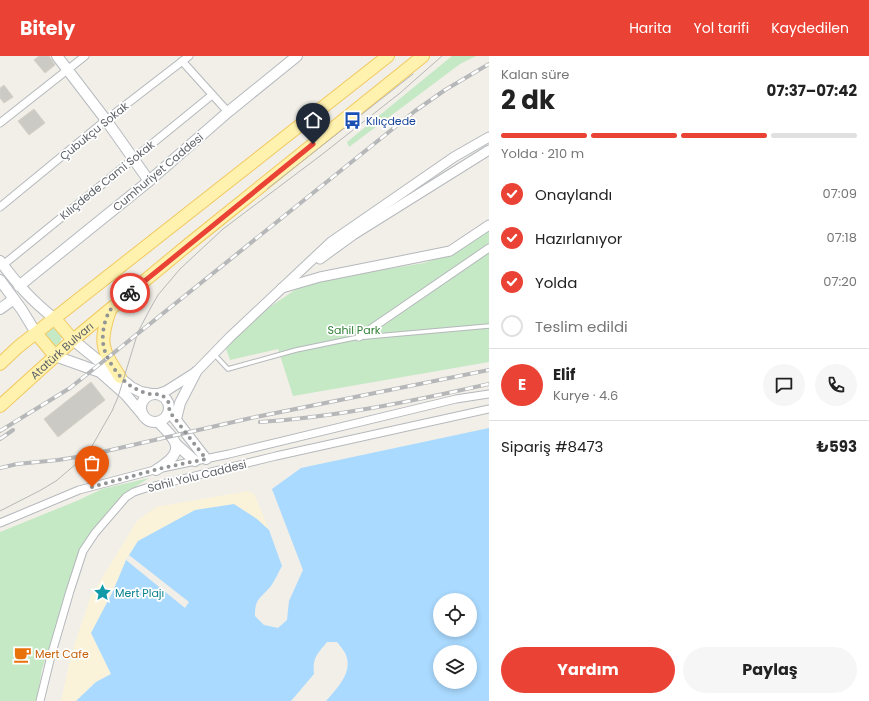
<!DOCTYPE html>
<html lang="tr">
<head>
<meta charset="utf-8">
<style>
  body { margin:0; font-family:Poppins,sans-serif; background:#f6f6f6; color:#222; height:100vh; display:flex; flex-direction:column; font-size:15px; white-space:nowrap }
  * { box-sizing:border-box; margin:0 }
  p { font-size:13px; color:#767676 }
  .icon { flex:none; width:22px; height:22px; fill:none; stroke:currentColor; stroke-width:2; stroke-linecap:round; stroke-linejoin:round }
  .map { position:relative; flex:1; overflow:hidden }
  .panel { display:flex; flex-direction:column; background:#fff; width:380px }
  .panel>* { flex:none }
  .buttons { position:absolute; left:433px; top:537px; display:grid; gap:8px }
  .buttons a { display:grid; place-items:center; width:44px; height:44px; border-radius:50%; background:#fff; box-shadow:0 2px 6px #0003; font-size:20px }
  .pin { position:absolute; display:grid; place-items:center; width:34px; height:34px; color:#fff; margin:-41px -17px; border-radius:50% 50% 50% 0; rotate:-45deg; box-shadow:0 0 4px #0007 }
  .pin .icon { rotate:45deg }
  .courier { position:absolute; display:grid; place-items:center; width:40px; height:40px; margin:-20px; border:3px solid #ea4335; border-radius:50%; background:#fff; color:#222; box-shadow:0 1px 5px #0007 }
  .head em { font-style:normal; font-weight:700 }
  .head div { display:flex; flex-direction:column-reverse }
  .head { display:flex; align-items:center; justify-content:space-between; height:68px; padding:0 12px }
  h1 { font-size:26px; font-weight:700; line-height:30px }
  .bar { display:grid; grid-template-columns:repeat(4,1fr); gap:6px 4px; align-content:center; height:48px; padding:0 12px }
  .bar i { height:5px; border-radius:3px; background:#e0e0e0 }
  .bar .on { background:#ea4335 }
  .bar p { grid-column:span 4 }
  .line { display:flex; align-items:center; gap:10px; padding:0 12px; border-top:1px solid #e0e0e0 }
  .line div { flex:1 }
  .round { display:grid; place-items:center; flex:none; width:42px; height:42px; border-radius:21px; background:#f6f6f6 }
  ol { padding:0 12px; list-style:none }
  li { display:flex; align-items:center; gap:12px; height:44px }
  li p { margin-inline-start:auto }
  li .icon { padding:4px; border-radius:50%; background:#ea4335; color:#fff; stroke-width:4 }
  li:last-child { color:#767676 }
  li i { width:22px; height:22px; border:2px solid #e0e0e0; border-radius:50% }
  .primary-button { display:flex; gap:8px; margin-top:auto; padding:8px 12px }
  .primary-button a { flex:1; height:46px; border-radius:24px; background:#ea4335; color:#fff; font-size:16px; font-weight:700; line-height:46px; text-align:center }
  .primary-button a+a { background:#f6f6f6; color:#222 }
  header { display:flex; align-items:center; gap:24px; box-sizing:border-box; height:56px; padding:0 20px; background:#ea4335; color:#fff }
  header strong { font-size:19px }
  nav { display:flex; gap:22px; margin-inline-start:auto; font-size:14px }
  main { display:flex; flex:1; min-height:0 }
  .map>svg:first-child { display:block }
  .green { fill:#c5e8c5 }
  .sand { fill:#fbf3d9 }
  .water { fill:#aadaff; fill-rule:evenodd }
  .pier { fill:#f1efe8 }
  .building { fill:#cccac5; stroke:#d6d1c6 }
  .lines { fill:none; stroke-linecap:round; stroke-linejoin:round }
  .service-casing { stroke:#b5b8bc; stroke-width:5.5 }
  .minor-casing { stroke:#b5b8bc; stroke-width:9 }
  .tertiary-casing { stroke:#b5b8bc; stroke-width:11 }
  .secondary-casing { stroke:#b6babf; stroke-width:12 }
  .primary-casing { stroke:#f2c960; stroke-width:14 }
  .service { stroke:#fff; stroke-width:3.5 }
  .minor { stroke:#fff; stroke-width:7 }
  .tertiary { stroke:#fff; stroke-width:9 }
  .secondary { stroke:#fff; stroke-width:10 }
  .primary { stroke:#fff2af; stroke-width:12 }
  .tram { stroke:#b6b7b8; stroke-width:1 }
  .rail-casing { stroke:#b6b7b8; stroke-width:4 }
  .rail { stroke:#fff; stroke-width:2.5; stroke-dasharray:8; stroke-linecap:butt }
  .done { stroke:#929495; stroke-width:4; stroke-dasharray:0 7.2 }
  .route { stroke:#ea4335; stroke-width:5 }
  .labels { text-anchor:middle; stroke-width:3.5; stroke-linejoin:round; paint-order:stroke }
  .transit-label { font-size:11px; fill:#164399; stroke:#fff; text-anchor:start }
  .street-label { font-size:11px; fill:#5f6368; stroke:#fff }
  .park-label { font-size:11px; fill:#348238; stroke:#fff }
  .culture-label { font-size:11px; fill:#0d838f; stroke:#fff; text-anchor:start }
  .food-label { font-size:11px; fill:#c56008; stroke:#fff; text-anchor:start }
</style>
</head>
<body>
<header>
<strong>Bitely</strong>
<nav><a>Harita</a><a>Yol tarifi</a><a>Kaydedilen</a></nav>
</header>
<main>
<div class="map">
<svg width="489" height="645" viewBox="0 0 489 645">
  <rect width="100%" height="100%" fill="#f1efe8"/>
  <g class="green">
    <polygon points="452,0 476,0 460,8 349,91 347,86"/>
    <polygon points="489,173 489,306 293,340 278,293 230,304 225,290 270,251 299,231 339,221 424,207 453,197"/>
    <polygon points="54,269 62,280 60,287 54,291 41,278"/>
    <polygon points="149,422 132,433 123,441 82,494 42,613 37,645 0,645 0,476 79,444 102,433"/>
  </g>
  <polygon class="sand" points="248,435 254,438 269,474 257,463 138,485 129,499 113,535 111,618 96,626 76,645 61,645 72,596 91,540 137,465 156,451"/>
  <path class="water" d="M489 372V645H326C337 632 353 617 346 599 344 594 340 590 337 586H327C318 597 312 602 314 618L291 645H76L96 626 111 618 91 577 113 535 126 504 138 485 195 454 234 448 257 463 269 474 282 510C278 517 275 524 271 530 260 543 255 542 255 560L264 569 278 572 287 564 289 545 303 514 272 433 301 412ZM440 544H470V574H440ZM440 596H470V626H440Z"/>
  <polygon class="pier" points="129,499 189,546 185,552 126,504"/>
  <g class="building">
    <polygon points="39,0 49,0 55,9 45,17 34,4"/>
    <polygon points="4,29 13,41 4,47 0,42 0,32"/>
    <polygon points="34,53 45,67 29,79 18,65"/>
    <polygon points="91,326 105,344 58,381 44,363"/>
  </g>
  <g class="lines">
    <defs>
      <polyline id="service" points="214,298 228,313 296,294 354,282 489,270"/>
      <g id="minor">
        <polyline points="182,5 228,56"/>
        <polyline points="0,67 85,0"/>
        <polyline points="0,151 106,64 189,0"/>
        <polyline points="3,209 212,39"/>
        <polyline points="359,281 489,192"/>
        <polyline points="0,467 79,434 162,412 229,398 456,343 489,338"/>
        <polyline points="40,645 51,600 70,535 83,495 95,477 126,441 134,436 146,432 276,400 489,353"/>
      </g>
      <g id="tertiary">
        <polyline points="320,203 353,179 489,94"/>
        <polyline points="282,232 320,221 450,195 489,169"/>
        <polyline points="157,338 166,335 196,316 230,281 331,186 454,101 489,81"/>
      </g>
      <g id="secondary">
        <polyline points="57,0 106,64 149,125"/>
        <path d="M0 205C17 228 32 245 55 263"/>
        <polyline points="0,224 22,254 36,277"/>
        <polyline points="19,230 149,125 228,56 297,0"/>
        <polyline points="0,253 14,243"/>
        <polyline points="73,284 131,331 141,336 151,338"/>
        <polyline points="55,300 100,316 126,339 143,359"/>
        <circle cx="155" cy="352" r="14"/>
        <polyline points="169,355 206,403"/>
        <polyline points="176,363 180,347 196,316"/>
        <polyline points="176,388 195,405"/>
        <path d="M156 414C185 396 180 387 158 366"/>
      </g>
      <g id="primary">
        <path d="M110 254C99 287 101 292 120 321"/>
        <polyline points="55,263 73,284"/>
        <polyline points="36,277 55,300"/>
        <polyline points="0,308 18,291 388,0"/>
        <path id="s1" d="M0 350 73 284 189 188 423 0"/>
      </g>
    </defs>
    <use href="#service" class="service-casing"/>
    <use href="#minor" class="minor-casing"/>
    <use href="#tertiary" class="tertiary-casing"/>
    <use href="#secondary" class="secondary-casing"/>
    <use href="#primary" class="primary-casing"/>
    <use href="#service" class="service"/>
    <use href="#minor" class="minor"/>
    <use href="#tertiary" class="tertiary"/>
    <use href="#secondary" class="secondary"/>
    <use href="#primary" class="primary"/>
    <g class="tram">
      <polyline points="267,133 413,18"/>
      <polyline points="0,455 41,434 56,425 76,408 92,390 112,355 118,341 138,276 150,253 158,239 180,213 223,173 320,100 400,37 442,0"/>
    </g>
    <defs>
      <g id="rail">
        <path d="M260 366C337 361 413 345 489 328"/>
        <polyline points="0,375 70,332 415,55 445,34 489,8"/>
        <polyline points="0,383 13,374"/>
        <polyline points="0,412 17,408 58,404 89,399 251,362 489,314"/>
      </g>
    </defs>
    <use href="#rail" class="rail-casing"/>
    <use href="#rail" class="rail"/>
  </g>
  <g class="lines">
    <path class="done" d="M92 431 162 412 206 403 169 355C170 350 169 344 164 341 160 337 155 339 150 338 144 337 138 334 132 331 121 324 107 305 104 292 101 281 104 265 109 256 113 249 124 242 130 237"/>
    <polyline class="route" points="130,237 313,88"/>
  </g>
  <defs>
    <symbol id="bus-bare" viewBox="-9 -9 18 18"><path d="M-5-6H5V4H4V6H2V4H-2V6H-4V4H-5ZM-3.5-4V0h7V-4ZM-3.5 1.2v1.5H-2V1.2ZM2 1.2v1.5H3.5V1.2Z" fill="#1a4fb4" stroke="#fff" stroke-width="2.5" paint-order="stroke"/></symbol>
    <symbol id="sight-bare" viewBox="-9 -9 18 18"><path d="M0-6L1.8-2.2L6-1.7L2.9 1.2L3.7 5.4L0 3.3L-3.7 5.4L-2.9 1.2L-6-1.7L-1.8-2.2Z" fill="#0f9aa8" stroke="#fff" stroke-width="2.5" paint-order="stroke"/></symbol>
    <symbol id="cafe-bare" viewBox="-9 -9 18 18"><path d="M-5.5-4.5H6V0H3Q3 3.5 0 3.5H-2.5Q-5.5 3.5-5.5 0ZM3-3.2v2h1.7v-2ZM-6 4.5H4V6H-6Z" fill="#e8710a" stroke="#fff" stroke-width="2.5" paint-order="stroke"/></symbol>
  </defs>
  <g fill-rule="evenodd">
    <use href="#bus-bare" x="340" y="52" width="25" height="25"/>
    <use href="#sight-bare" x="90" y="524" width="25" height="25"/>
    <use href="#cafe-bare" x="10" y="586" width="25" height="25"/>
  </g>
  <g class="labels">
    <g class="transit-label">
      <text x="366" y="69">Kılıçdede</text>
    </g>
    <g class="street-label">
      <text transform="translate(94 75) rotate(-39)" y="4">Çubukçu Sokak</text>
      <text transform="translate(158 116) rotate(-40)" y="4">Cumhuriyet Caddesi</text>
      <text transform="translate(107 124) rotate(-39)" y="4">Kılıçdede Cami Sokak</text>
      <text dy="4" stroke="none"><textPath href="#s1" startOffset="83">Atatürk Bulvarı</textPath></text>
      <text transform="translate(197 420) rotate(-14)" y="4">Sahil Yolu Caddesi</text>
    </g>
    <g class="park-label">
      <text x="354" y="278">Sahil Park</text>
    </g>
    <g class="culture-label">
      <text x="115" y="541">Mert Plajı</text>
    </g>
    <g class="food-label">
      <text x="35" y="602">Mert Cafe</text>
    </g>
  </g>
</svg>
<div class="buttons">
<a><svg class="icon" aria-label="locate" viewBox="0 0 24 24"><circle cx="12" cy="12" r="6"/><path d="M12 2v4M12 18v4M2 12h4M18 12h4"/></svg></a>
<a><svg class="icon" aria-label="layers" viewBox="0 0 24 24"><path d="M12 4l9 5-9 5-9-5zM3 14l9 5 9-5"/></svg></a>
</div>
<div class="pin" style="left:92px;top:431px;background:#ea580c"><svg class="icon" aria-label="bag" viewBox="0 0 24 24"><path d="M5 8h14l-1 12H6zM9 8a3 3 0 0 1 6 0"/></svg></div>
<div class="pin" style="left:313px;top:88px;background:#1f2937"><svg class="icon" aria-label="home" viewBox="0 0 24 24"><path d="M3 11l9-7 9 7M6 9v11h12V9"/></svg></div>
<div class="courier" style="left:130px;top:237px"><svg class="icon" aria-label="bike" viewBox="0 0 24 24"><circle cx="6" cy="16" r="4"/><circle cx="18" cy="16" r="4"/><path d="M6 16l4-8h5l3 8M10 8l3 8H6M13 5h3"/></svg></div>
</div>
<section class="panel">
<div class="head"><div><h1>2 dk</h1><p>Kalan süre</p></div><em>07:37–07:42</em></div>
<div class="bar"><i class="on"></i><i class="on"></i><i class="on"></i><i></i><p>Yolda · 210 m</p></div>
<ol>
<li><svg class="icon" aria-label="check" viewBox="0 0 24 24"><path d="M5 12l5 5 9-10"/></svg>Onaylandı<p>07:09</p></li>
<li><svg class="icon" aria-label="check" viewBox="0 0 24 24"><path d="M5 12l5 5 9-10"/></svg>Hazırlanıyor<p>07:18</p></li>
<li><svg class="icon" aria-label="check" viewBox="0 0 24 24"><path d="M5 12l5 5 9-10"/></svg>Yolda<p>07:20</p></li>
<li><i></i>Teslim edildi</li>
</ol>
<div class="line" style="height:72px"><b class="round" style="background:#ea4335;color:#fff">E</b><div><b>Elif</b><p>Kurye · 4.6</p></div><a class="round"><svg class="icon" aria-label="chat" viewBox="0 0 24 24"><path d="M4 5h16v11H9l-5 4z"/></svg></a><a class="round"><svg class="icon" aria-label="phone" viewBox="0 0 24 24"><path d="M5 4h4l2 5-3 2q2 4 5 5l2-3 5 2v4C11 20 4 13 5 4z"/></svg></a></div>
<div class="line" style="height:52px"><div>Sipariş #8473</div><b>₺593</b></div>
<div class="primary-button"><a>Yardım</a><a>Paylaş</a></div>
</section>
</main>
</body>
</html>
